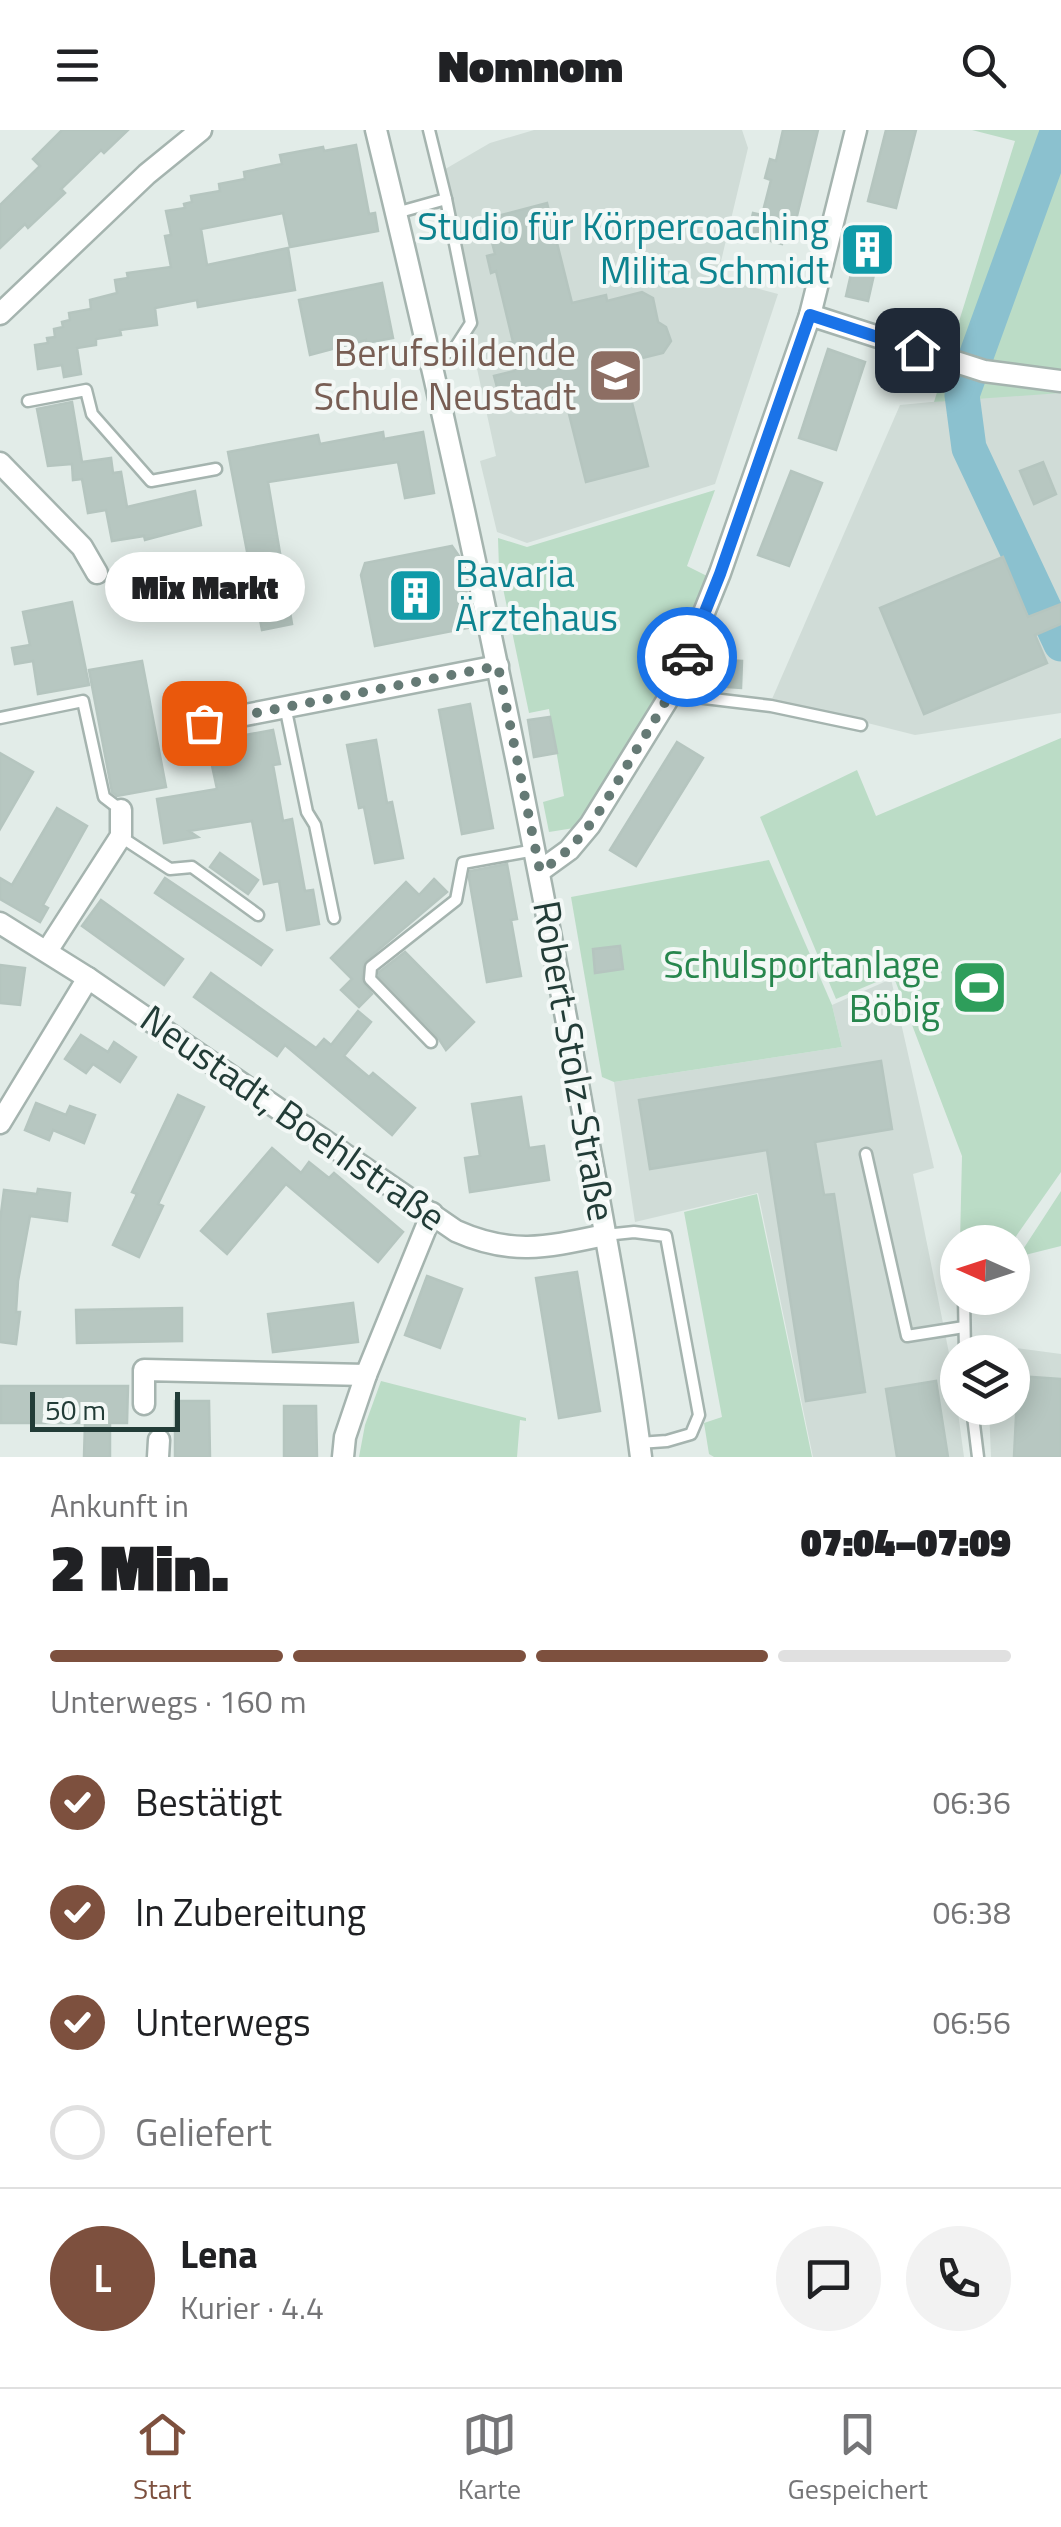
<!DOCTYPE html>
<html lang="de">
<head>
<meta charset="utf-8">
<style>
  body { margin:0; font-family:"Titillium Web",sans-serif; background:#f2f2f2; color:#202124; height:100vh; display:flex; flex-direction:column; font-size:38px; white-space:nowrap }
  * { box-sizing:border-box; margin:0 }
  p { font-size:32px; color:#757577 }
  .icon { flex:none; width:55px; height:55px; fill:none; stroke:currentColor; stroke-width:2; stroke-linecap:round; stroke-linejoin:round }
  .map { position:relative; height:1327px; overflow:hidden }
  .sheet { display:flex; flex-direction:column; background:#fff; flex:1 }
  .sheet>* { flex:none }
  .needle { width:65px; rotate:273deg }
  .controls { position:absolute; left:940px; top:1095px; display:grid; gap:20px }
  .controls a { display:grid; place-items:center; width:90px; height:90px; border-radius:50%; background:#fff; box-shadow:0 5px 25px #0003; font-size:50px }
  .scale { position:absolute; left:30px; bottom:25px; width:150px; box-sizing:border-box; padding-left:10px; border:5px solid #223c37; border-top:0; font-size:28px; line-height:35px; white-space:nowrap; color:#223c37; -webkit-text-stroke:8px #f3f8f6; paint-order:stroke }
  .pin { position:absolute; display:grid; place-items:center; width:85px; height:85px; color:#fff; margin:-42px; border-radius:20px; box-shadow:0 5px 15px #0006 }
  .courier { position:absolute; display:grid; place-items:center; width:100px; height:100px; margin:-50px; border:8px solid #1a73e8; border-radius:50%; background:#fff; color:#222; box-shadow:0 2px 12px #0007 }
  .bubble { position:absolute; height:70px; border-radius:35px; background:#fff; box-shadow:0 5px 25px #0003; font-size:32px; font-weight:800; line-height:70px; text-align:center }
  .overview em { font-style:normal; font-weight:800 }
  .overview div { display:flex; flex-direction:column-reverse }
  .overview { display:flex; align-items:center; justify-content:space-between; height:170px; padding:0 50px }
  h1 { font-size:65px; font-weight:800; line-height:75px }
  .bar { display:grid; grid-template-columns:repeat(4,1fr); gap:15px 10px; align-content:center; height:120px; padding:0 50px }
  .bar i { height:12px; border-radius:8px; background:#e0e0e0 }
  .bar .on { background:#7d503e }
  .bar p { grid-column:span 4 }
  .line { display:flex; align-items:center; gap:25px; padding:0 50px; border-top:2px solid #e0e0e0 }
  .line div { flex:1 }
  .round { display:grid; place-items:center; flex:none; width:105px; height:105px; border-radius:52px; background:#f2f2f2 }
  ol { padding:0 50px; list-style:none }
  li { display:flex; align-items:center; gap:30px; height:110px }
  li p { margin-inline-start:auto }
  li .icon { padding:10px; border-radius:50%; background:#7d503e; color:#fff; stroke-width:4 }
  li:last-child { color:#757577 }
  li i { width:55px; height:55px; border:5px solid #e0e0e0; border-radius:50% }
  header { display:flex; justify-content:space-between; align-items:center; height:130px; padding:0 50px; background:#fff; font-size:45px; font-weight:800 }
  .dock { display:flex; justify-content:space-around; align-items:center; height:140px; border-top:2px solid #e0e0e0; background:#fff; font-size:28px; color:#757577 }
  .dock a { display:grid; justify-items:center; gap:5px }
  .dock .on { color:#7d503e }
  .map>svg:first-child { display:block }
  .built { fill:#d0dcd7 }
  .green { fill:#bbdcc6 }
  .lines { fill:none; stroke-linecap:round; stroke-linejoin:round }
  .river { stroke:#8bc1cf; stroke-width:35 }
  .building { fill:#b7c7c1; stroke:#b5c5bf; stroke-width:2.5 }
  .lane-casing { stroke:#a5b4af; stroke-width:15 }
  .street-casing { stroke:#a5b4af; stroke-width:25 }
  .lane { stroke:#fff; stroke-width:10 }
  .street { stroke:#fff; stroke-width:20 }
  .done { stroke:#657a75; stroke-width:10; stroke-dasharray:0 18 }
  .route { stroke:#1a73e8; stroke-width:12 }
  .labels { text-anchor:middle; stroke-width:8; stroke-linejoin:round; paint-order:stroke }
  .culture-label { font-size:38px; fill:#0d838f; stroke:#f3f8f6; text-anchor:end }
  .education-label { font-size:38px; fill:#785e54; stroke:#f3f8f6; text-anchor:end }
  .leisure-label { font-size:38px; fill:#27864d; stroke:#f3f8f6; text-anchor:end }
  .street-label { font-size:38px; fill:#223c37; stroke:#f3f8f6 }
</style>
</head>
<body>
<header><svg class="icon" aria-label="menu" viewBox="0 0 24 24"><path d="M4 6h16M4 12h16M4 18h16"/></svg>Nomnom<svg class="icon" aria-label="search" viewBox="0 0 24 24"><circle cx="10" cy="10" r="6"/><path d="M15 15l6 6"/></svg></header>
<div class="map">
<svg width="1061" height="1327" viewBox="0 0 1061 1327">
  <rect width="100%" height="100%" fill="#e2ece8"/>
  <g class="built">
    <polygon points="534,0 742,0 748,18 717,148 778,164 715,354 527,413 497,402 480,331 496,326 435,45 490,13"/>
    <polygon points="1026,263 1061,263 1061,583 915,605 772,569 900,275"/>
    <polygon points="891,849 934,1038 913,1044 952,1238 964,1327 813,1327 758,1063 635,1092 614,952 842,917 832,875"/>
    <polygon points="986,1214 1061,1224 1061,1327 991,1327 989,1278 1012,1278 1012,1222 986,1222"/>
  </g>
  <g class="green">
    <polygon points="972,0 1061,0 1061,263 934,272 1015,11"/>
    <polygon points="715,360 687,436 711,448 662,567 592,678 574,698 549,702 543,672 564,666 549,579 529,583 499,439 498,408 527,417"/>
    <polygon points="1061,608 1061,1042 1012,1112 960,1112 962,1026 893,845 836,869 760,687 857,640 876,686"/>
    <polygon points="769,730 832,875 842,917 614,952 602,947 571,767"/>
    <polygon points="1061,1061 1061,1116 1017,1127 1018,1127"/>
    <polygon points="757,1064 812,1327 714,1327 709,1324 704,1293 722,1287 684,1082"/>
    <polygon points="381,1251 526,1288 526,1291 520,1290 517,1327 359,1327 365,1295"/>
  </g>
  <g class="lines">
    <polyline class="river" points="1058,0 962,265 969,318 1061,514"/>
  </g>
  <g class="building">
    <polygon points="62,0 128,0 104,23 101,20 61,59 65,63 28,98 25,94 0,118 0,75 40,36 33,29"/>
    <polygon points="783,0 818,0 795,94 788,92 782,114 748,105 753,83 762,85 771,50 765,48 770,29 776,31"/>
    <polygon points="886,0 916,0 896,78 868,71"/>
    <polygon points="356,15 369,84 375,83 378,101 290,117 283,83 201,99 207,135 288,118 295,160 198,177 197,170 155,178 157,195 120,200 121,205 96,209 96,215 77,218 81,244 64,247 62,235 38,239 35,215 48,213 47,208 55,207 54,199 63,197 62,192 70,190 69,183 91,179 90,170 117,163 115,150 128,148 127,143 171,137 165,106 171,105 166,81 185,78 184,74 192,72 191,66 220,61 219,54 245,49 244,42 282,34 280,25 323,17 324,21"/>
    <polygon points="547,73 572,173 606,165 607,171 642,162 653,168 658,192 666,197 671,211 663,223 622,233 648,336 586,352 564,264 543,269 540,276 516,280 501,272 494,246 514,241 507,213 513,212 496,141 491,143 487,126 495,124 486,89"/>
    <polygon points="861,100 883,105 868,171 846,166"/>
    <polygon points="382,153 393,208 366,213 366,210 310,225 299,170"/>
    <polygon points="828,219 865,232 836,320 799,308"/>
    <polygon points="72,272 82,332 111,328 113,343 121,342 127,377 195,361 201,395 145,410 144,406 112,411 106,380 88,383 82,349 73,350 72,334 48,336 37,279"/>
    <polygon points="383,302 384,309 423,302 434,363 405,368 398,332 268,352 292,494 262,500 228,322 318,305 320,314"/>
    <polygon points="1043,332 1056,364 1034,374 1020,341"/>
    <polygon points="791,341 822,353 789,436 758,425"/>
    <polygon points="452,416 459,426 472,487 468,498 375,516 361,445 365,433"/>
    <polygon points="1003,427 1028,487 1061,474 1061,494 1035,505 1047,533 924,584 880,478"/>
    <polygon points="72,472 89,555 38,564 33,531 15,534 12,518 30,515 23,482"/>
    <polygon points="700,529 742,531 741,558 697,555"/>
    <polygon points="142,531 166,657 117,666 112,662 89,540"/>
    <polygon points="470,574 493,698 462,704 439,580"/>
    <polygon points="550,587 557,623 534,627 528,590"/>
    <polygon points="273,600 280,634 273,635 283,691 292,689 305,761 313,760 319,794 287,800 279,751 264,754 252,691 189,701 198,707 164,713 157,669 217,659 207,612"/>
    <polygon points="376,610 387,673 392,672 403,728 375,733 364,677 359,678 347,615"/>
    <polygon points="677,612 703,628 636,736 610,720"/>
    <polygon points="0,623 33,642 0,699"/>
    <polygon points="57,678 87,696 43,775 48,778 40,792 0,769 0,748 12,755"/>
    <polygon points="220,723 258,750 248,764 210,737"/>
    <polygon points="507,734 517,789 511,790 521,846 487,852 469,748 470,741"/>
    <polygon points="165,748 272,820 261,835 155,763"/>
    <polygon points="434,749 447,762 364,832 362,851 372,864 359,877 341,860 352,849 331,828 406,752 419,765"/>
    <polygon points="101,770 183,829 164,855 82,796"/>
    <polygon points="620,816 623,839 595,843 593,819"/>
    <polygon points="405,822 474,892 446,920 437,906 379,846 379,842"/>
    <polygon points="0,835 25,838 20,875 0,873"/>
    <polygon points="211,843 316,918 324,909 331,915 358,881 371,892 344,926 369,947 373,943 415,978 392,1005 285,915 277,926 194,867"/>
    <polygon points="81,905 108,922 114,912 136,927 120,952 93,934 86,943 65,929"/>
    <polygon points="881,931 892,999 815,1012 824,1065 834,1064 865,1262 806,1271 767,1020 650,1039 639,970"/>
    <polygon points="178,965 204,977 158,1074 163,1076 139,1127 113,1115 137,1064 132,1062"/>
    <polygon points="521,967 529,1018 544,1016 549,1050 470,1062 465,1028 480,1026 472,974"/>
    <polygon points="36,973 66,985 70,976 95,985 84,1013 53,1000 49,1010 25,1000"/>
    <polygon points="272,1018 301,1043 309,1032 329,1048 334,1043 403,1102 378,1132 286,1054 227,1124 201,1101"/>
    <polygon points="38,1059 70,1063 67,1091 30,1086 18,1151 16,1182 20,1182 16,1214 0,1212 0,1091 4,1060 37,1064"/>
    <polygon points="577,1142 600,1281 559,1288 536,1148"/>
    <polygon points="427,1146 462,1159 440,1218 405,1205"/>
    <polygon points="353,1173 358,1212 273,1222 268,1184"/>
    <polygon points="182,1178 182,1211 77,1213 76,1180"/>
    <polygon points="1018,1246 1061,1249 1061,1327 1014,1327"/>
    <polygon points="936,1251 948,1327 897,1327 886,1259"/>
    <polygon points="1,1256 128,1256 127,1293 110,1293 110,1327 84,1327 85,1293 1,1293"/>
    <polygon points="175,1271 209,1271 210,1327 175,1327"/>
    <polygon points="284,1276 316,1276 317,1327 284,1327"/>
  </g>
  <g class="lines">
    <defs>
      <g id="lane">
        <polyline points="429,0 446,69"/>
        <polyline points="396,83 446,69 471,193 453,221 430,228"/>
        <polyline points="28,271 86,260 92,284 151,351 216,339"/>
        <polyline points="671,564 771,576 861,595"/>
        <polyline points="285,576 307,682 315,695 334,788"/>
        <polyline points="0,588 83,571 104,667 121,680"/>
        <polyline points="121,707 170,739 192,737 258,785"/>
        <polyline points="431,912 370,849 371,837 456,770 463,733 535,720"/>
        <polyline points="866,1024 907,1206 964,1197"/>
        <polyline points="605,1105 634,1102 666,1106 699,1285 691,1304 667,1311 639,1313"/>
        <polyline points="975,1112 975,1111"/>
        <polyline points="964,1168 965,1222"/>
        <polyline points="972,1278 978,1327"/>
      </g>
      <g id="street">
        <path d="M376 0C453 316 521 634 578 954 600 1078 625 1202 641 1327"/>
        <polyline points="0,184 147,44 201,0"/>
        <polyline points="810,185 984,241 1061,251"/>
        <polyline points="0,333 82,417 97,443"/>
        <polyline points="204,593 498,536"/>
        <polyline points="540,741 569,720 590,695 671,564 720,443 810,185 856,0"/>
        <path d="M0 793 88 848 456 1101C512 1126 548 1117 605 1105"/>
        <polyline points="47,821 121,706 121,680"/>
        <polyline points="0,993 88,848"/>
        <polyline points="144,1274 144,1240 366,1245"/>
        <polyline points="158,1327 159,1310"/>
        <polyline points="343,1327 345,1307 366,1245 432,1083"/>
      </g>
    </defs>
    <use href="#lane" class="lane-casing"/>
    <use href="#street" class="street-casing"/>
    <use href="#lane" class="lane"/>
    <use href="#street" class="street"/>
  </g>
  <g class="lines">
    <path class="done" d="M204 593 498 536 540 741C586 714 609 665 635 622 655 590 673 561 687 527"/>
    <polyline class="route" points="687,527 720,444 810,185 917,220"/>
  </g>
  <defs>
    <symbol id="building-square" viewBox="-11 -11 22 22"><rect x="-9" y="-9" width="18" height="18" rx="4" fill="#0f9aa8" stroke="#f3f8f6"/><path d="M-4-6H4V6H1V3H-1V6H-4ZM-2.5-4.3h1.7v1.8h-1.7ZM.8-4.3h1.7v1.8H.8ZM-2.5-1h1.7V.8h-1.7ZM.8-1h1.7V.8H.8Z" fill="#fff"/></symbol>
    <symbol id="school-square" viewBox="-11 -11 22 22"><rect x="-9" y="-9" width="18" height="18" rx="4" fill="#8d6e63" stroke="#f3f8f6"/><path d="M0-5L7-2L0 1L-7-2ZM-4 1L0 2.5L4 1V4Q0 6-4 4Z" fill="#fff"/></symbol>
    <symbol id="stadium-square" viewBox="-11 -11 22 22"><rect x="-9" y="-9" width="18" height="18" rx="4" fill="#2e9e5b" stroke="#f3f8f6"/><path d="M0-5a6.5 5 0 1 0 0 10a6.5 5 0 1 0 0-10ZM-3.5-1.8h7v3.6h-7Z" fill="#fff"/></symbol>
  </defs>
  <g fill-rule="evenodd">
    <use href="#building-square" x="836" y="88" width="63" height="63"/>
    <use href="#school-square" x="584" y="214" width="63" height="63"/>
    <use href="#building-square" x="384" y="434" width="63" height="63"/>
    <use href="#stadium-square" x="948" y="826" width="63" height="63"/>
  </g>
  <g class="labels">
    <g class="culture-label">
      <text x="829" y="110">Studio für Körpercoaching<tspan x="829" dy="44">Milita Schmidt</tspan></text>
      <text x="455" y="457" text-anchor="start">Bavaria<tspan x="455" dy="44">Ärztehaus</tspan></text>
    </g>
    <g class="education-label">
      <text x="576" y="236">Berufsbildende<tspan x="576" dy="44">Schule Neustadt</tspan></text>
    </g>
    <g class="leisure-label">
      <text x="940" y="848">Schulsportanlage<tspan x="940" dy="44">Böbig</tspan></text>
    </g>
    <g class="street-label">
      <text transform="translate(574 931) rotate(80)" y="13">Robert-Stolz-Straße</text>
      <text transform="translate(293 988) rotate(35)" y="13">Neustadt, Boehlstraße</text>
    </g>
  </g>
</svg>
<div class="controls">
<a><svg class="needle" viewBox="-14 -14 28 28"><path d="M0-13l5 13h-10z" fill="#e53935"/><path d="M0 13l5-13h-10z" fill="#757577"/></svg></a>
<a><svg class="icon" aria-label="layers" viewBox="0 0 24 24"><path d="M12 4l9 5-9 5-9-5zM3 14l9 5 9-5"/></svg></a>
</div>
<div class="scale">50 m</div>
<div class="pin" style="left:204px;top:593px;background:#ea580c"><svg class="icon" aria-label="bag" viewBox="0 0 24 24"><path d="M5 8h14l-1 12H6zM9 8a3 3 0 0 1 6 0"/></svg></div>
<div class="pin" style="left:917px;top:220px;background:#1f2937"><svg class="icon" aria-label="home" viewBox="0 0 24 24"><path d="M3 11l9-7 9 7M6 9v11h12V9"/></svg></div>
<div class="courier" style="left:687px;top:527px"><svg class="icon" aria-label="car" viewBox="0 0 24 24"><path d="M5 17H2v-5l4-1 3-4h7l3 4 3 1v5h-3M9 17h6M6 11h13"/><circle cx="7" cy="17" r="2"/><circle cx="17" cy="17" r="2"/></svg></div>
<div class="bubble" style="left:105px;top:422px;width:200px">Mix Markt</div>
</div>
<section class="sheet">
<div class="overview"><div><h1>2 Min.</h1><p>Ankunft in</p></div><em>07:04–07:09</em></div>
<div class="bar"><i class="on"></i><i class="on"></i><i class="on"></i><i></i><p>Unterwegs · 160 m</p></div>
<ol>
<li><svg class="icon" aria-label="check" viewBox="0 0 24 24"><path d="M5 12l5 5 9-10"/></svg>Bestätigt<p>06:36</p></li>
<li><svg class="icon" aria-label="check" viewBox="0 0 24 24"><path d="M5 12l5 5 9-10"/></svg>In Zubereitung<p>06:38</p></li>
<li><svg class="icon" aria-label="check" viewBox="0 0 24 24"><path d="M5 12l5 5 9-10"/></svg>Unterwegs<p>06:56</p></li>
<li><i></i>Geliefert</li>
</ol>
<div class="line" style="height:180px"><b class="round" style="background:#7d503e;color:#fff">L</b><div><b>Lena</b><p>Kurier · 4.4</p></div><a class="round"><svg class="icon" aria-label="chat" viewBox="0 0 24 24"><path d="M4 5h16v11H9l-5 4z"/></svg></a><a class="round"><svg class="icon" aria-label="phone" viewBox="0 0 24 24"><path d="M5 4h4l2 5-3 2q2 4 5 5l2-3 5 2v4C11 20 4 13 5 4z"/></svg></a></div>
</section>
<nav class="dock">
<a class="on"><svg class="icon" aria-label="home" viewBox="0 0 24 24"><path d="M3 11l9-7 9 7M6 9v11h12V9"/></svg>Start</a>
<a><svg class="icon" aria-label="map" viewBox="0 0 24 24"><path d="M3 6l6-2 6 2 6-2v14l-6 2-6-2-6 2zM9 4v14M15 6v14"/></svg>Karte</a>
<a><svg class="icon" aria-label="saved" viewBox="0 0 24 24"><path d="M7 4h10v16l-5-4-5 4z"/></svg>Gespeichert</a>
</nav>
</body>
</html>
